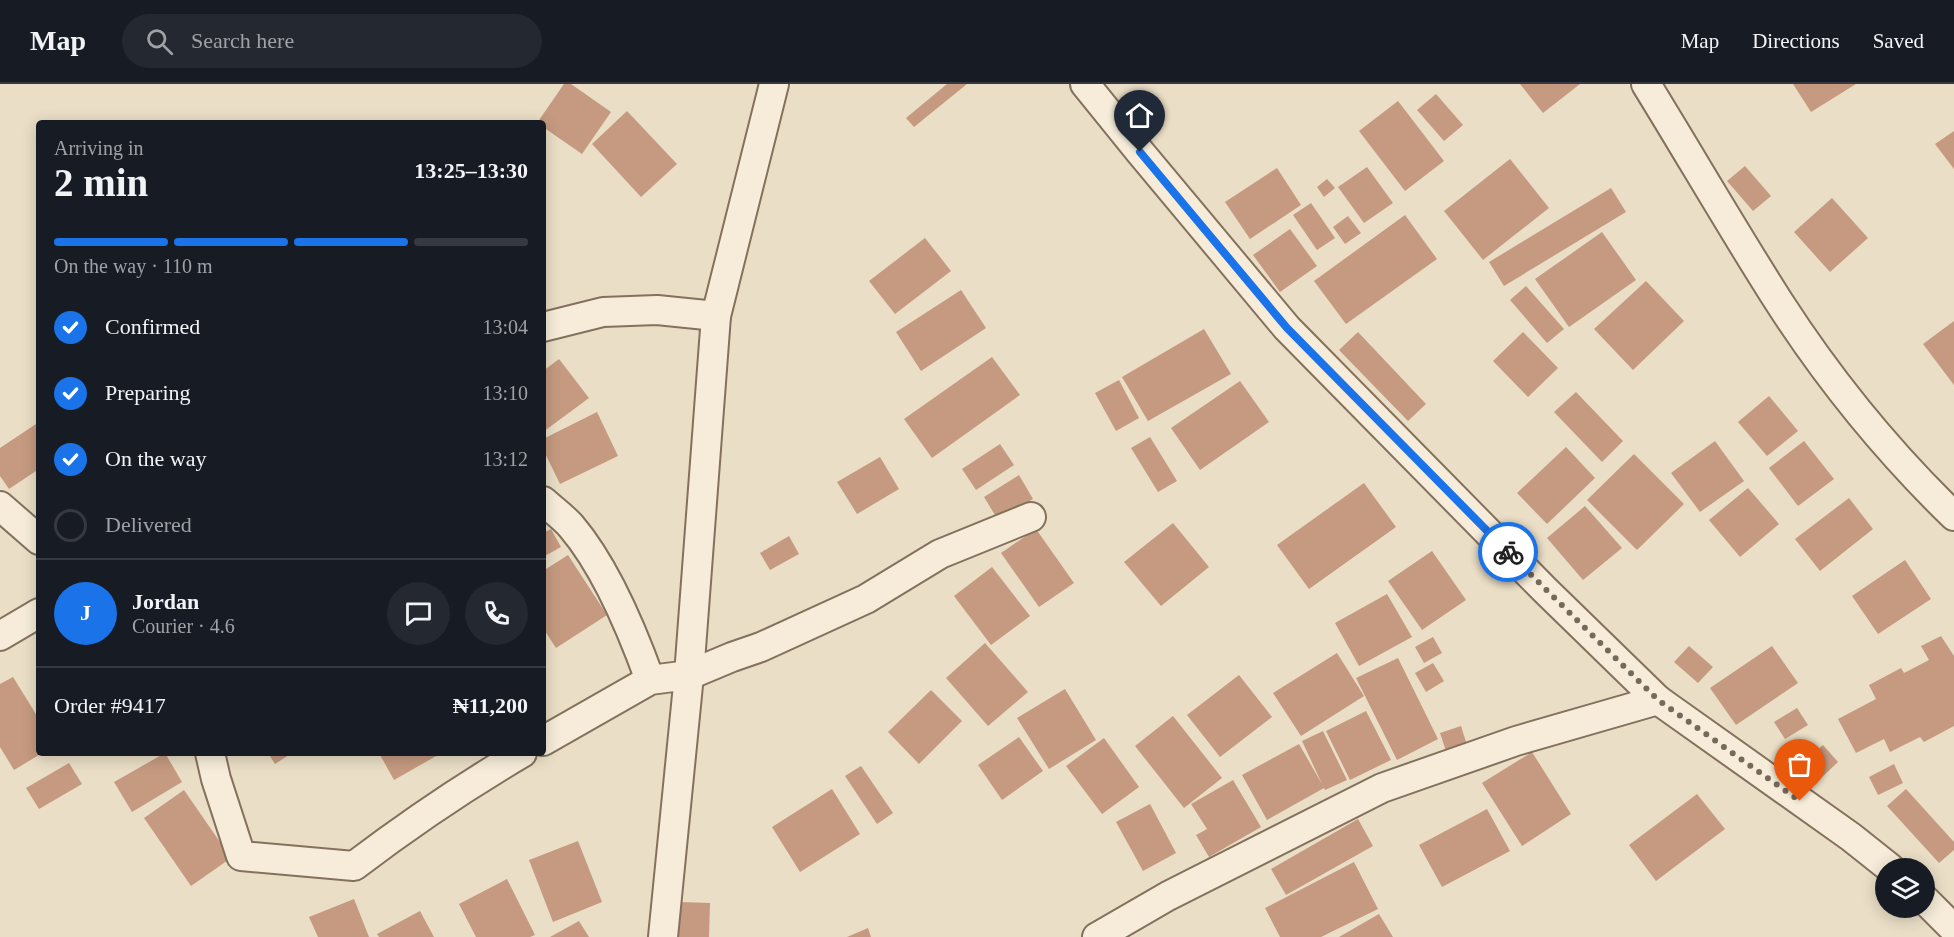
<!DOCTYPE html>
<html lang="en">
<head>
<meta charset="utf-8">
<style>
  body { margin:0; font-family:Georgia,serif; background:#242831; color:#f1f3f6; height:100vh; display:flex; flex-direction:column; font-size:22px; white-space:nowrap }
  * { box-sizing:border-box; margin:0 }
  p { font-size:20px; color:#9ea1a6 }
  .icon { flex:none; width:33px; height:33px; fill:none; stroke:currentColor; stroke-width:2; stroke-linecap:round; stroke-linejoin:round }
  .map { position:relative; flex:1; overflow:hidden }
  .side { position:absolute; left:36px; top:36px; width:510px; height:636px; display:flex; flex-direction:column; background:#171b24; border-radius:6px; box-shadow:0 3px 15px #0003 }
  .side>* { flex:none }
  .buttons { position:absolute; left:1875px; top:774px; display:grid; gap:12px }
  .buttons a { display:grid; place-items:center; width:60px; height:60px; border-radius:50%; background:#171b24; box-shadow:0 3px 15px #0003; font-size:30px }
  .pin { position:absolute; display:grid; place-items:center; width:51px; height:51px; color:#fff; margin:-62px -26px; border-radius:50% 50% 50% 0; rotate:-45deg; box-shadow:0 0 6px #0007 }
  .pin .icon { rotate:45deg }
  .courier { position:absolute; display:grid; place-items:center; width:60px; height:60px; margin:-30px; border:4px solid #1a73e8; border-radius:50%; background:#fff; color:#222; box-shadow:0 2px 8px #0007 }
  .headline em { font-style:normal; font-weight:700 }
  .headline div { display:flex; flex-direction:column-reverse }
  .headline { display:flex; align-items:center; justify-content:space-between; height:102px; padding:0 18px }
  h1 { font-size:39px; font-weight:700; line-height:45px }
  .bar { display:grid; grid-template-columns:repeat(4,1fr); gap:9px 6px; align-content:center; height:72px; padding:0 18px }
  .bar i { height:8px; border-radius:4px; background:#363941 }
  .bar .on { background:#1a73e8 }
  .bar p { grid-column:span 4 }
  .line { display:flex; align-items:center; gap:15px; padding:0 18px; border-top:2px solid #363941 }
  .line div { flex:1 }
  .round { display:grid; place-items:center; flex:none; width:63px; height:63px; border-radius:32px; background:#242831 }
  ol { padding:0 18px; list-style:none }
  li { display:flex; align-items:center; gap:18px; height:66px }
  li p { margin-inline-start:auto }
  li .icon { padding:6px; border-radius:50%; background:#1a73e8; color:#fff; stroke-width:4 }
  li:last-child { color:#9ea1a6 }
  li i { width:33px; height:33px; border:3px solid #363941; border-radius:50% }
  header { display:flex; align-items:center; gap:36px; box-sizing:border-box; height:84px; padding:0 30px; background:#171b24; border-bottom:2px solid #363941 }
  header strong { font-size:28px }
  nav { display:flex; gap:33px; margin-inline-start:auto; font-size:21px }
  .search { width:420px; height:54px; background:#242831; display:flex; align-items:center; gap:15px; box-sizing:border-box; padding:0 21px; border-radius:33px; color:#9ea1a6; font-size:22px }
  .map>svg:first-child { display:block }
  .building { fill:#c59a80 }
  .lines { fill:none; stroke-linecap:round; stroke-linejoin:round }
  .street-casing { stroke:#84715d; stroke-width:32 }
  .street { stroke:#f6ecd9; stroke-width:28 }
  .done { stroke:#75695a; stroke-width:6; stroke-dasharray:0 10.8 }
  .route { stroke:#1a73e8; stroke-width:8 }
</style>
</head>
<body>
<header>
<strong>Map</strong>
<div class="search"><svg class="icon" aria-label="search" viewBox="0 0 24 24"><circle cx="10" cy="10" r="6"/><path d="M15 15l6 6"/></svg>Search here</div>
<nav><a>Map</a><a>Directions</a><a>Saved</a></nav>
</header>
<div class="map">
<svg width="1954" height="853" viewBox="0 0 1954 853">
  <rect width="100%" height="100%" fill="#eadec6"/>
  <g class="building">
    <polygon points="564,0 571,0 611,28 582,70 543,43 543,39 537,39"/>
    <polygon points="947,0 967,0 914,43 906,34"/>
    <polygon points="1520,0 1580,0 1543,29"/>
    <polygon points="1793,0 1856,0 1811,28"/>
    <polygon points="1436,10 1463,41 1444,57 1417,26"/>
    <polygon points="1398,17 1444,77 1405,107 1359,47"/>
    <polygon points="627,27 677,80 641,113 592,60"/>
    <polygon points="1954,47 1954,85 1935,60"/>
    <polygon points="1510,75 1549,124 1483,176 1444,127"/>
    <polygon points="1745,82 1771,112 1753,127 1727,97"/>
    <polygon points="1367,83 1393,119 1364,139 1338,103"/>
    <polygon points="1277,84 1301,121 1250,155 1225,118"/>
    <polygon points="1327,95 1335,104 1324,113 1317,103"/>
    <polygon points="1611,104 1626,128 1504,202 1489,178"/>
    <polygon points="1832,114 1868,154 1830,188 1794,148"/>
    <polygon points="1311,119 1335,154 1317,166 1293,131"/>
    <polygon points="1405,131 1437,175 1346,240 1314,197"/>
    <polygon points="1348,132 1361,149 1345,160 1333,143"/>
    <polygon points="1290,145 1317,182 1280,208 1253,171"/>
    <polygon points="1602,148 1636,196 1569,243 1535,195"/>
    <polygon points="925,154 951,187 895,230 869,197"/>
    <polygon points="1646,197 1684,237 1633,286 1594,245"/>
    <polygon points="1526,202 1564,245 1547,259 1510,216"/>
    <polygon points="961,206 986,244 921,287 896,248"/>
    <polygon points="1954,237 1954,301 1923,260"/>
    <polygon points="1204,245 1231,290 1148,337 1122,293"/>
    <polygon points="1358,248 1426,320 1408,337 1339,266"/>
    <polygon points="1523,248 1558,284 1528,313 1493,277"/>
    <polygon points="992,273 1020,311 932,374 904,335"/>
    <polygon points="559,275 589,314 543,348 543,287"/>
    <polygon points="1119,296 1139,334 1116,347 1095,309"/>
    <polygon points="1240,297 1269,338 1200,386 1171,344"/>
    <polygon points="1576,308 1623,357 1602,378 1554,328"/>
    <polygon points="1769,312 1798,347 1767,372 1738,338"/>
    <polygon points="597,328 618,372 560,400 543,365 543,355"/>
    <polygon points="39,338 39,385 9,405 0,392 0,364"/>
    <polygon points="1150,353 1177,397 1158,408 1131,364"/>
    <polygon points="1715,357 1744,397 1700,428 1671,389"/>
    <polygon points="1804,357 1834,395 1798,422 1769,384"/>
    <polygon points="1000,360 1014,381 976,406 962,385"/>
    <polygon points="1566,363 1595,394 1547,440 1517,409"/>
    <polygon points="1634,370 1684,420 1637,466 1587,416"/>
    <polygon points="880,373 899,405 857,430 837,398"/>
    <polygon points="1019,391 1033,415 998,436 984,413"/>
    <polygon points="1364,399 1396,443 1309,505 1277,461"/>
    <polygon points="1748,404 1779,440 1740,473 1709,436"/>
    <polygon points="1849,414 1873,445 1820,487 1795,455"/>
    <polygon points="1585,422 1622,464 1583,496 1547,454"/>
    <polygon points="1173,439 1209,483 1161,522 1124,478"/>
    <polygon points="551,445 561,463 543,473 543,449"/>
    <polygon points="1036,445 1074,499 1039,523 1001,469"/>
    <polygon points="789,452 799,470 770,486 760,469"/>
    <polygon points="1432,467 1466,516 1422,546 1388,497"/>
    <polygon points="568,471 607,531 556,564 543,544 543,487"/>
    <polygon points="1905,476 1931,515 1878,550 1852,512"/>
    <polygon points="992,483 1030,532 991,561 954,512"/>
    <polygon points="1387,510 1412,553 1359,582 1335,539"/>
    <polygon points="1941,552 1954,572 1954,642 1924,658 1920,653 1890,668 1884,655 1856,669 1838,635 1876,615 1869,601 1901,584 1904,589 1929,576 1921,562"/>
    <polygon points="1433,553 1442,569 1424,579 1415,563"/>
    <polygon points="985,559 1028,608 988,642 946,594"/>
    <polygon points="1689,562 1713,583 1698,599 1674,578"/>
    <polygon points="1772,562 1798,599 1736,641 1710,604"/>
    <polygon points="1337,569 1364,612 1301,652 1273,609"/>
    <polygon points="1398,574 1438,655 1397,676 1356,594"/>
    <polygon points="1433,579 1444,597 1426,608 1415,589"/>
    <polygon points="1239,591 1272,633 1220,673 1187,631"/>
    <polygon points="13,593 39,635 39,671 14,686 0,663 0,600"/>
    <polygon points="1065,605 1096,656 1049,685 1017,634"/>
    <polygon points="931,606 962,637 919,680 888,648"/>
    <polygon points="1797,624 1808,641 1785,655 1774,638"/>
    <polygon points="1366,627 1391,676 1350,696 1326,647"/>
    <polygon points="1173,632 1222,694 1184,724 1135,662"/>
    <polygon points="1461,642 1467,661 1446,667 1440,649"/>
    <polygon points="1323,647 1347,696 1325,706 1324,704 1267,736 1242,691 1299,660 1322,700 1302,657"/>
    <polygon points="1019,653 1043,687 1002,716 978,681"/>
    <polygon points="1104,654 1139,703 1102,730 1066,682"/>
    <polygon points="1823,661 1838,678 1819,696 1803,679"/>
    <polygon points="1532,668 1571,730 1522,762 1482,699"/>
    <polygon points="165,669 182,698 132,728 114,698"/>
    <polygon points="268,669 292,669 275,680"/>
    <polygon points="379,669 437,669 438,671 394,696"/>
    <polygon points="69,679 82,700 39,725 26,704"/>
    <polygon points="1894,680 1903,699 1878,711 1869,693"/>
    <polygon points="861,682 893,729 877,740 845,692"/>
    <polygon points="1233,696 1261,743 1209,773 1196,751 1207,745 1191,720"/>
    <polygon points="832,705 860,750 800,788 772,743"/>
    <polygon points="1906,705 1954,758 1954,766 1939,779 1887,722"/>
    <polygon points="184,706 231,774 191,802 144,734"/>
    <polygon points="1697,710 1725,745 1656,797 1629,761"/>
    <polygon points="1150,720 1176,769 1143,787 1116,738"/>
    <polygon points="1487,725 1510,767 1442,803 1419,761"/>
    <polygon points="1358,735 1373,762 1286,811 1271,785"/>
    <polygon points="578,757 602,818 553,838 529,776"/>
    <polygon points="1354,778 1378,825 1321,853 1280,853 1265,824"/>
    <polygon points="507,795 535,851 530,853 476,853 459,820"/>
    <polygon points="354,815 369,853 318,853 309,833"/>
    <polygon points="680,818 710,819 709,853 678,853"/>
    <polygon points="420,827 434,853 379,853 377,850"/>
    <polygon points="1379,830 1393,853 1339,853"/>
    <polygon points="579,837 589,853 550,853"/>
    <polygon points="868,844 871,853 847,853"/>
  </g>
  <g class="lines">
    <defs>
      <g id="street">
        <polyline points="1085,0 1140,68 1287,244 1545,506 1658,616 1851,753 1890,784"/>
        <path d="M1646 0C1691 73 1733 146 1779 218 1828 294 1889 369 1954 432"/>
        <polyline points="543,243 603,228 657,226 716,232"/>
        <path d="M543 417C552 425 563 433 571 442 606 483 632 546 650 596"/>
        <polyline points="0,422 39,456"/>
        <polyline points="0,552 39,529"/>
        <polyline points="543,657 650,596 689,591 732,573 761,563 866,515 940,470 1031,433"/>
        <path d="M210 669 216 695 241 772 354 782C408 741 464 703 522 669"/>
        <polyline points="1924,815 1954,845"/>
        <polyline points="663,853 689,591 716,232 774,0"/>
        <polyline points="1097,853 1168,812 1382,704 1516,657 1658,616"/>
      </g>
    </defs>
    <use href="#street" class="street-casing"/>
    <use href="#street" class="street"/>
  </g>
  <g class="lines">
    <polyline class="done" points="1508,468 1658,616 1800,717"/>
    <polyline class="route" points="1140,68 1287,244 1508,468"/>
  </g>
</svg>
<div class="buttons">
<a><svg class="icon" aria-label="layers" viewBox="0 0 24 24"><path d="M12 4l9 5-9 5-9-5zM3 14l9 5 9-5"/></svg></a>
</div>
<div class="pin" style="left:1800px;top:717px;background:#ea580c"><svg class="icon" aria-label="bag" viewBox="0 0 24 24"><path d="M5 8h14l-1 12H6zM9 8a3 3 0 0 1 6 0"/></svg></div>
<div class="pin" style="left:1140px;top:68px;background:#1f2937"><svg class="icon" aria-label="home" viewBox="0 0 24 24"><path d="M3 11l9-7 9 7M6 9v11h12V9"/></svg></div>
<div class="courier" style="left:1508px;top:468px"><svg class="icon" aria-label="bike" viewBox="0 0 24 24"><circle cx="6" cy="16" r="4"/><circle cx="18" cy="16" r="4"/><path d="M6 16l4-8h5l3 8M10 8l3 8H6M13 5h3"/></svg></div>
<section class="side">
<div class="headline"><div><h1>2 min</h1><p>Arriving in</p></div><em>13:25–13:30</em></div>
<div class="bar"><i class="on"></i><i class="on"></i><i class="on"></i><i></i><p>On the way · 110 m</p></div>
<ol>
<li><svg class="icon" aria-label="check" viewBox="0 0 24 24"><path d="M5 12l5 5 9-10"/></svg>Confirmed<p>13:04</p></li>
<li><svg class="icon" aria-label="check" viewBox="0 0 24 24"><path d="M5 12l5 5 9-10"/></svg>Preparing<p>13:10</p></li>
<li><svg class="icon" aria-label="check" viewBox="0 0 24 24"><path d="M5 12l5 5 9-10"/></svg>On the way<p>13:12</p></li>
<li><i></i>Delivered</li>
</ol>
<div class="line" style="height:108px"><b class="round" style="background:#1a73e8;color:#fff">J</b><div><b>Jordan</b><p>Courier · 4.6</p></div><a class="round"><svg class="icon" aria-label="chat" viewBox="0 0 24 24"><path d="M4 5h16v11H9l-5 4z"/></svg></a><a class="round"><svg class="icon" aria-label="phone" viewBox="0 0 24 24"><path d="M5 4h4l2 5-3 2q2 4 5 5l2-3 5 2v4C11 20 4 13 5 4z"/></svg></a></div>
<div class="line" style="height:78px"><div>Order #9417</div><b>₦11,200</b></div>
</section>
</div>
</body>
</html>
